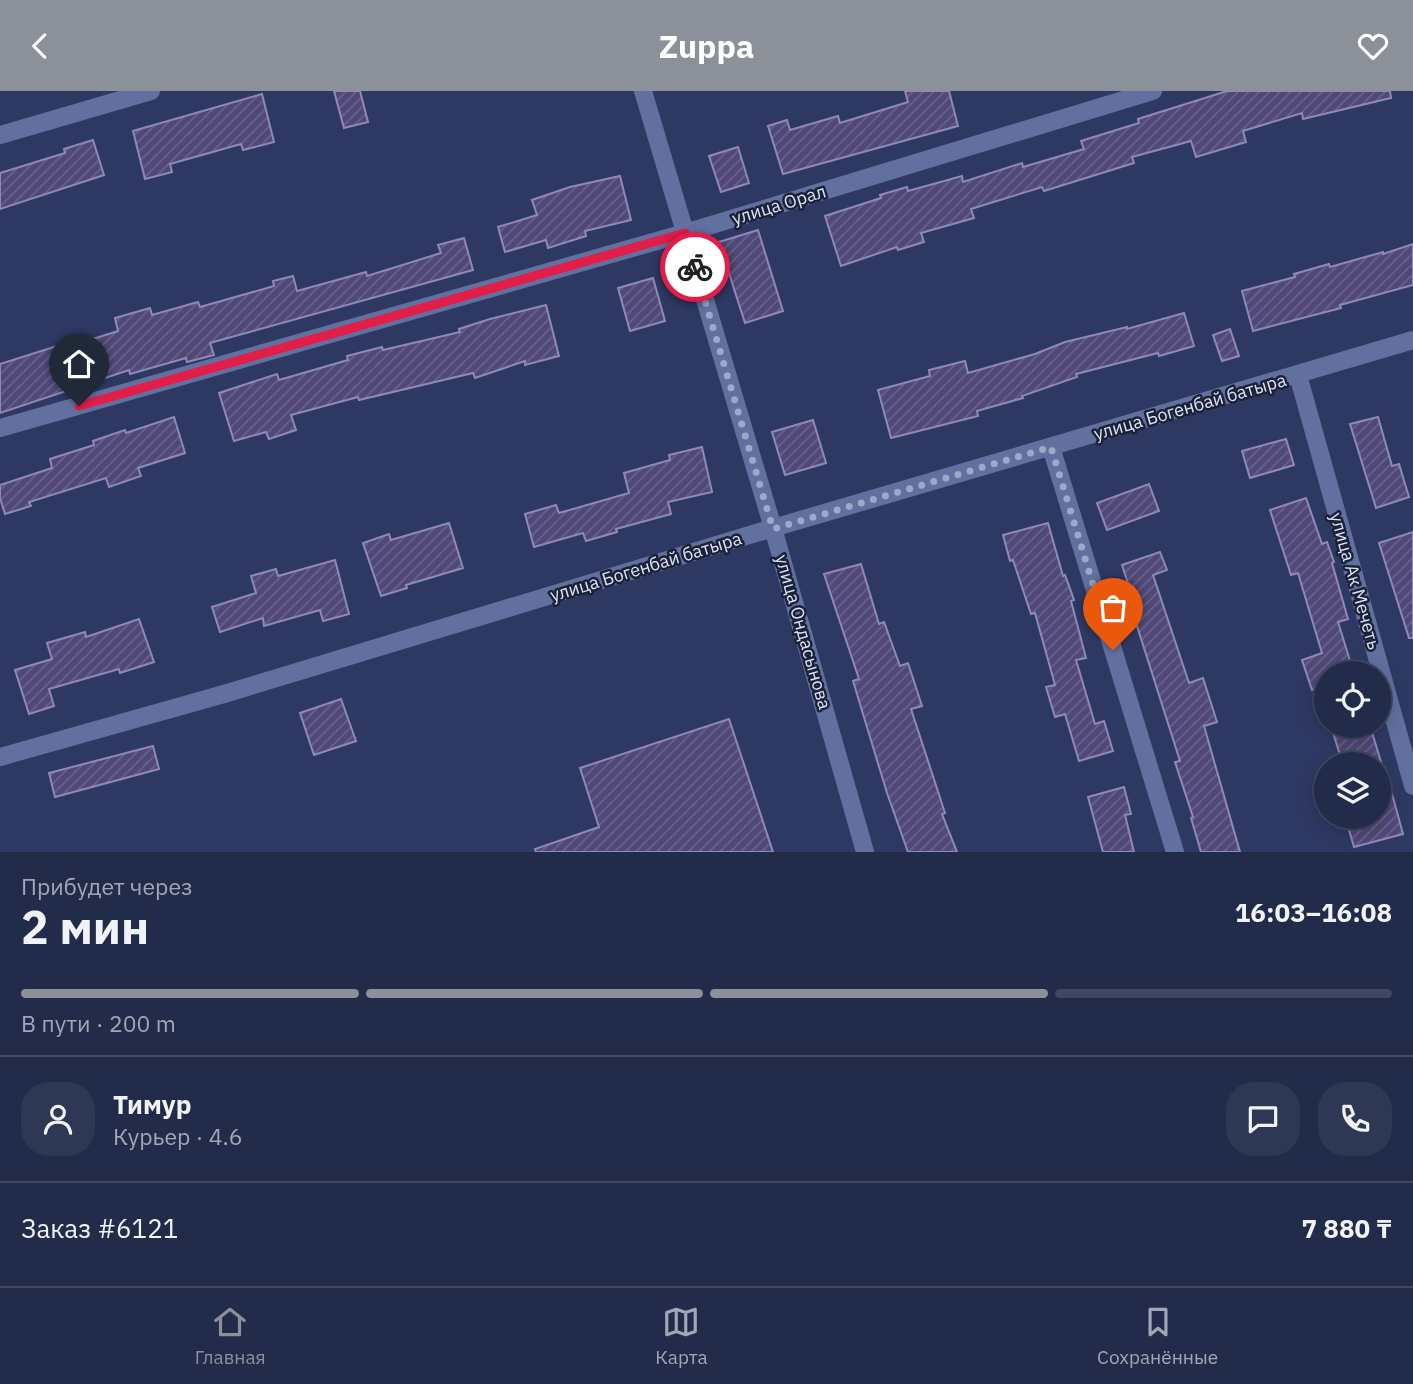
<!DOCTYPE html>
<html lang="ru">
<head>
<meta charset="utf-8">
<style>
  body { margin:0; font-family:"IBM Plex Sans",sans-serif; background:#2e3754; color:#f1f3f6; height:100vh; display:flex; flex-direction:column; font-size:26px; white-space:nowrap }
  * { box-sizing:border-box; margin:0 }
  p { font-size:23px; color:#a2a7b5 }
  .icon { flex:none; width:38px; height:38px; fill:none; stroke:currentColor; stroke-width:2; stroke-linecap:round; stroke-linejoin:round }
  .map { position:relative; height:761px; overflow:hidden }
  .panel { display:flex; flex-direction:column; background:#222b4a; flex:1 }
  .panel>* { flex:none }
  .tools { position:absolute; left:1314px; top:570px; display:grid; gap:14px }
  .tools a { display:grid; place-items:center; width:77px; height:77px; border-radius:50%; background:#222b4a; box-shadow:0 4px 18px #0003,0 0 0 2px #3f4762; font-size:35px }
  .pin { position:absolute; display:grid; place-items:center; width:60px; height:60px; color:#fff; margin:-72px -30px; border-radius:50% 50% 50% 0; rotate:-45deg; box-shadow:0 0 7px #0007 }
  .pin .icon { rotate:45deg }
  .courier { position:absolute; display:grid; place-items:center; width:70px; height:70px; margin:-35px; border:5px solid #e11d48; border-radius:50%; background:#fff; color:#222; box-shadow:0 2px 9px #0007 }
  .head em { font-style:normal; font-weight:800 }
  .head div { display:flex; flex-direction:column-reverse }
  .head { display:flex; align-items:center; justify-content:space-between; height:119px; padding:0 21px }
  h1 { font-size:46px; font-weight:800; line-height:52px }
  .bar { display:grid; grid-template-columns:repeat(4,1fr); gap:10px 7px; align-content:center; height:84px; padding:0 21px }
  .bar i { height:9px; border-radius:5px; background:#3f4762 }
  .bar .on { background:#8c9099 }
  .bar p { grid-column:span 4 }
  .line { display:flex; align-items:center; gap:18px; padding:0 21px; border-top:2px solid #3f4762 }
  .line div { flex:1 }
  .round { display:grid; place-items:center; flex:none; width:74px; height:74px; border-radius:28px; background:#2e3754 }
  header { display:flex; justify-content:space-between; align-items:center; height:91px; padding:0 21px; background:#8c9099; color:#fff; font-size:32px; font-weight:800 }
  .menu { display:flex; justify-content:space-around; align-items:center; height:98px; border-top:2px solid #3f4762; background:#222b4a; font-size:19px; color:#a2a7b5 }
  .menu a { display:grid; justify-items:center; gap:4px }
  .menu .on { color:#8c9099 }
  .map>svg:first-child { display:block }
  .building { fill:url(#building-hatch); stroke:#8f88ba; stroke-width:2 }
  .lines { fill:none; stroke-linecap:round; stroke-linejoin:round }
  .minor { stroke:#6270a0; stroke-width:18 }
  .done { stroke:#9ea8c8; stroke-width:7; stroke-dasharray:0 12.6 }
  .route { stroke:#e11d48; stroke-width:9 }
  .labels { text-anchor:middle; stroke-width:5; stroke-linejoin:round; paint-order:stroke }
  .street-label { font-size:18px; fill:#dbe4ff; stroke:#1c2235 }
</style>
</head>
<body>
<header><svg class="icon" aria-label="back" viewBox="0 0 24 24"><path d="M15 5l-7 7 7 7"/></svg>Zuppa<svg class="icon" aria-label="heart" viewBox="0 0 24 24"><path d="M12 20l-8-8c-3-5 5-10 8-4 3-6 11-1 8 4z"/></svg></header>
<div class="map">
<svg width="1413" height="761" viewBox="0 0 1413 761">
  <defs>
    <pattern id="building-hatch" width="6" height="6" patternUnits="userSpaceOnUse" patternTransform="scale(1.75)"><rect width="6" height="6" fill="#504876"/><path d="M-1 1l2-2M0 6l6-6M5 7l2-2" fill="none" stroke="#69628b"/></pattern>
  </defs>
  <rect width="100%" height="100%" fill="#2e3963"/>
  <g class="building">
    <polygon points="334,0 360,0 368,31 344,37"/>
    <polygon points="905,0 949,0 958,35 783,83 768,35 787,29 790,39 838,25 840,32 908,11"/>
    <polygon points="1227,0 1390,0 1391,7 1303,28 1302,22 1243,40 1246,51 1196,66 1191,50 1132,66 1134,72 1044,100 1042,96 971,118 974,127 921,142 924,151 898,159 897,156 841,175 825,125 881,107 880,104 907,96 908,100 962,85 963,91 1022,72 1023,76 1084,58 1081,50 1139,32 1138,28"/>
    <polygon points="262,3 274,51 243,59 241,53 170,73 172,81 145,88 133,40"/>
    <polygon points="93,49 104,84 0,118 0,82 65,62 64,58"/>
    <polygon points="738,56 749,92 721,101 709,65"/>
    <polygon points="620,85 631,129 585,140 586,145 548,157 546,149 505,161 498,136 537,124 532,109 570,96"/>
    <polygon points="758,139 783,220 745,232 719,151"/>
    <polygon points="464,147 473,179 210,252 214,264 187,271 186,267 130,283 129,279 0,322 0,273 60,254 61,258 118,240 115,227 150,217 152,224 198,211 200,216 274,195 273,190 293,185 297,200 366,181 367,185 441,162 438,154"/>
    <polygon points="1413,153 1413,194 1340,214 1341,217 1253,240 1242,200 1295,186 1294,183 1329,173 1330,176 1383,161 1383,163"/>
    <polygon points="653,187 665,230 630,240 618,197"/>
    <polygon points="546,214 559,265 525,274 525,270 475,287 473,282 359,309 358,306 291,324 296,339 269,348 266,341 234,350 219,302 277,283 279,289 348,269 347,265 382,256 383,259 460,241 459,238 490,228"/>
    <polygon points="1184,222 1194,255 1159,265 1158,262 1076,283 1077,286 1022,305 1023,307 977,320 978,325 891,347 878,299 930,285 929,279 965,270 968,282 1035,263 1065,251 1127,236 1127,238"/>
    <polygon points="1230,238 1239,265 1222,270 1213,244"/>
    <polygon points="174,326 185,362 138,377 141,385 109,396 106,387 29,411 31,415 5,423 0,407 0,394 52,377 50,368 94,354 93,350 125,339 126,342"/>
    <polygon points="1378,326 1392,375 1399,373 1409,406 1376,417 1350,333"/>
    <polygon points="813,329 826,372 785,384 772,341"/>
    <polygon points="1286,348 1294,374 1250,387 1242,360"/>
    <polygon points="702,356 712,401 668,411 671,423 616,438 617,441 586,450 583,442 534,456 525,423 556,414 559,422 629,402 624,382 670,369 669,364"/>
    <polygon points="1149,393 1159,420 1107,439 1097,412"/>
    <polygon points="1306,407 1322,453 1327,451 1334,471 1332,472 1348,528 1338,531 1354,583 1326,583 1326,594 1312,599 1302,569 1322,562 1298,482 1291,484 1270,419"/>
    <polygon points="449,432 463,477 406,494 407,497 381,505 363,452 389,443 391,449"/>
    <polygon points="1048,432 1063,485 1065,484 1074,509 1071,510 1086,567 1076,569 1095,633 1104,630 1113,660 1079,670 1065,623 1055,626 1046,596 1055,594 1035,522 1031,523 1013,469 1010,470 1003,444"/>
    <polygon points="1413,441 1413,547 1409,547 1379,452"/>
    <polygon points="1160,461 1167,479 1153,484 1189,592 1203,587 1217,631 1204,635 1240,761 1201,761 1191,727 1193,726 1175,671 1180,670 1130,513 1134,511 1122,474"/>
    <polygon points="335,469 349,523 323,530 320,519 264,535 263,527 220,541 212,516 256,502 251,485 276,478 278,485"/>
    <polygon points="861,473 879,533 884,531 900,575 908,572 922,615 911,618 945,722 942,723 957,761 908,761 887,702 853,590 859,588 824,483"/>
    <polygon points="139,528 154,571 120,582 119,578 49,598 54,615 29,623 15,579 52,568 47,552 85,541 86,546"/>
    <polygon points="341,608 356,650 314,664 300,622"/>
    <polygon points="729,628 773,761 536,761 535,758 599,736 580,677"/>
    <polygon points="1331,635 1370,635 1382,674 1343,674"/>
    <polygon points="153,655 159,678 55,706 49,682"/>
    <polygon points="1385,677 1403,743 1354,756 1346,729 1357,726 1379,726 1379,678"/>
    <polygon points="1124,696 1131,723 1125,724 1134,761 1103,761 1088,706"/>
  </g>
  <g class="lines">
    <g class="minor">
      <polyline points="643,0 773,437 865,761"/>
      <polyline points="0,44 151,0"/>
      <polyline points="1298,284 1413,695"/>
      <polyline points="0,337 685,142 1153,0"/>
      <polyline points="1051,356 1175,761"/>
      <polyline points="0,666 224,603 773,437 1413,249"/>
    </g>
  </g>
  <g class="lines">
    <polyline class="done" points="695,176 773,438 1051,356 1113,559"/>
    <polyline class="route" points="79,315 685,142 695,176"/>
  </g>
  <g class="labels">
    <g class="street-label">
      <text transform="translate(779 114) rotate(-17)" y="6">улица Орал</text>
      <text transform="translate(1190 316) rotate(-16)" y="6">улица Богенбай батыра</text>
      <text transform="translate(646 476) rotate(-17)" y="6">улица Богенбай батыра</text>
      <text transform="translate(1355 490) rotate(74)" y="6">улица Ак Мечеть</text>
      <text transform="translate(803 541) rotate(74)" y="6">улица Ондасынова</text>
    </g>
  </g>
</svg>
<div class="tools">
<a><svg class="icon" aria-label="locate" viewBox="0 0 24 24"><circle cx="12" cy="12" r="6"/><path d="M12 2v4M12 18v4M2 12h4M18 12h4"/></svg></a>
<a><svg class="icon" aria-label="layers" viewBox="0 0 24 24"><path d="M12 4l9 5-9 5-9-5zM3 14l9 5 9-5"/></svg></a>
</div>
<div class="pin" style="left:1113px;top:559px;background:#ea580c"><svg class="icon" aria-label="bag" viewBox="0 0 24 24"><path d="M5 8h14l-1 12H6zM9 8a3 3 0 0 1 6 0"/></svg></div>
<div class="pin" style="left:79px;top:315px;background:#1f2937"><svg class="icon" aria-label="home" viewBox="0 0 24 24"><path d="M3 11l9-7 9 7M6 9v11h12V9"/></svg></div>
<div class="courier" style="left:695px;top:176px"><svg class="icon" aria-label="bike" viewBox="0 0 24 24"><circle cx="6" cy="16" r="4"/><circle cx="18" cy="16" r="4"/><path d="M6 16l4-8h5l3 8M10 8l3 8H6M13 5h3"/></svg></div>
</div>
<section class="panel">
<div class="head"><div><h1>2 мин</h1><p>Прибудет через</p></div><em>16:03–16:08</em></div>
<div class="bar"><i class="on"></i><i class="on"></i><i class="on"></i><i></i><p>В пути · 200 m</p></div>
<div class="line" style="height:126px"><a class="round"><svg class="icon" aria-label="person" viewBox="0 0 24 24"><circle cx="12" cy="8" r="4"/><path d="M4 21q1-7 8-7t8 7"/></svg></a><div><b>Тимур</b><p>Курьер · 4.6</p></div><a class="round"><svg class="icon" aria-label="chat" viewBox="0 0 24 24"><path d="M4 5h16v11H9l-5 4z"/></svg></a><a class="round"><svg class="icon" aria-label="phone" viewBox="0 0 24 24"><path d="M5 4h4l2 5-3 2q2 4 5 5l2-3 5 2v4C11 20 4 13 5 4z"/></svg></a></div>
<div class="line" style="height:91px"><div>Заказ #6121</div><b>7 880 ₸</b></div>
</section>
<nav class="menu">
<a class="on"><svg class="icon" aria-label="home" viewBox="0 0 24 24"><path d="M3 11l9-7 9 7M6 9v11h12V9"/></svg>Главная</a>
<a><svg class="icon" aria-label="map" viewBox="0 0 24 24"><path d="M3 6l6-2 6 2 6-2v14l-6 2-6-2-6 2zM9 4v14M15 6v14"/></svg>Карта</a>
<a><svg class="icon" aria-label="saved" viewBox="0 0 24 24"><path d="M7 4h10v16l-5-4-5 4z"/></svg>Сохранённые</a>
</nav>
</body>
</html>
